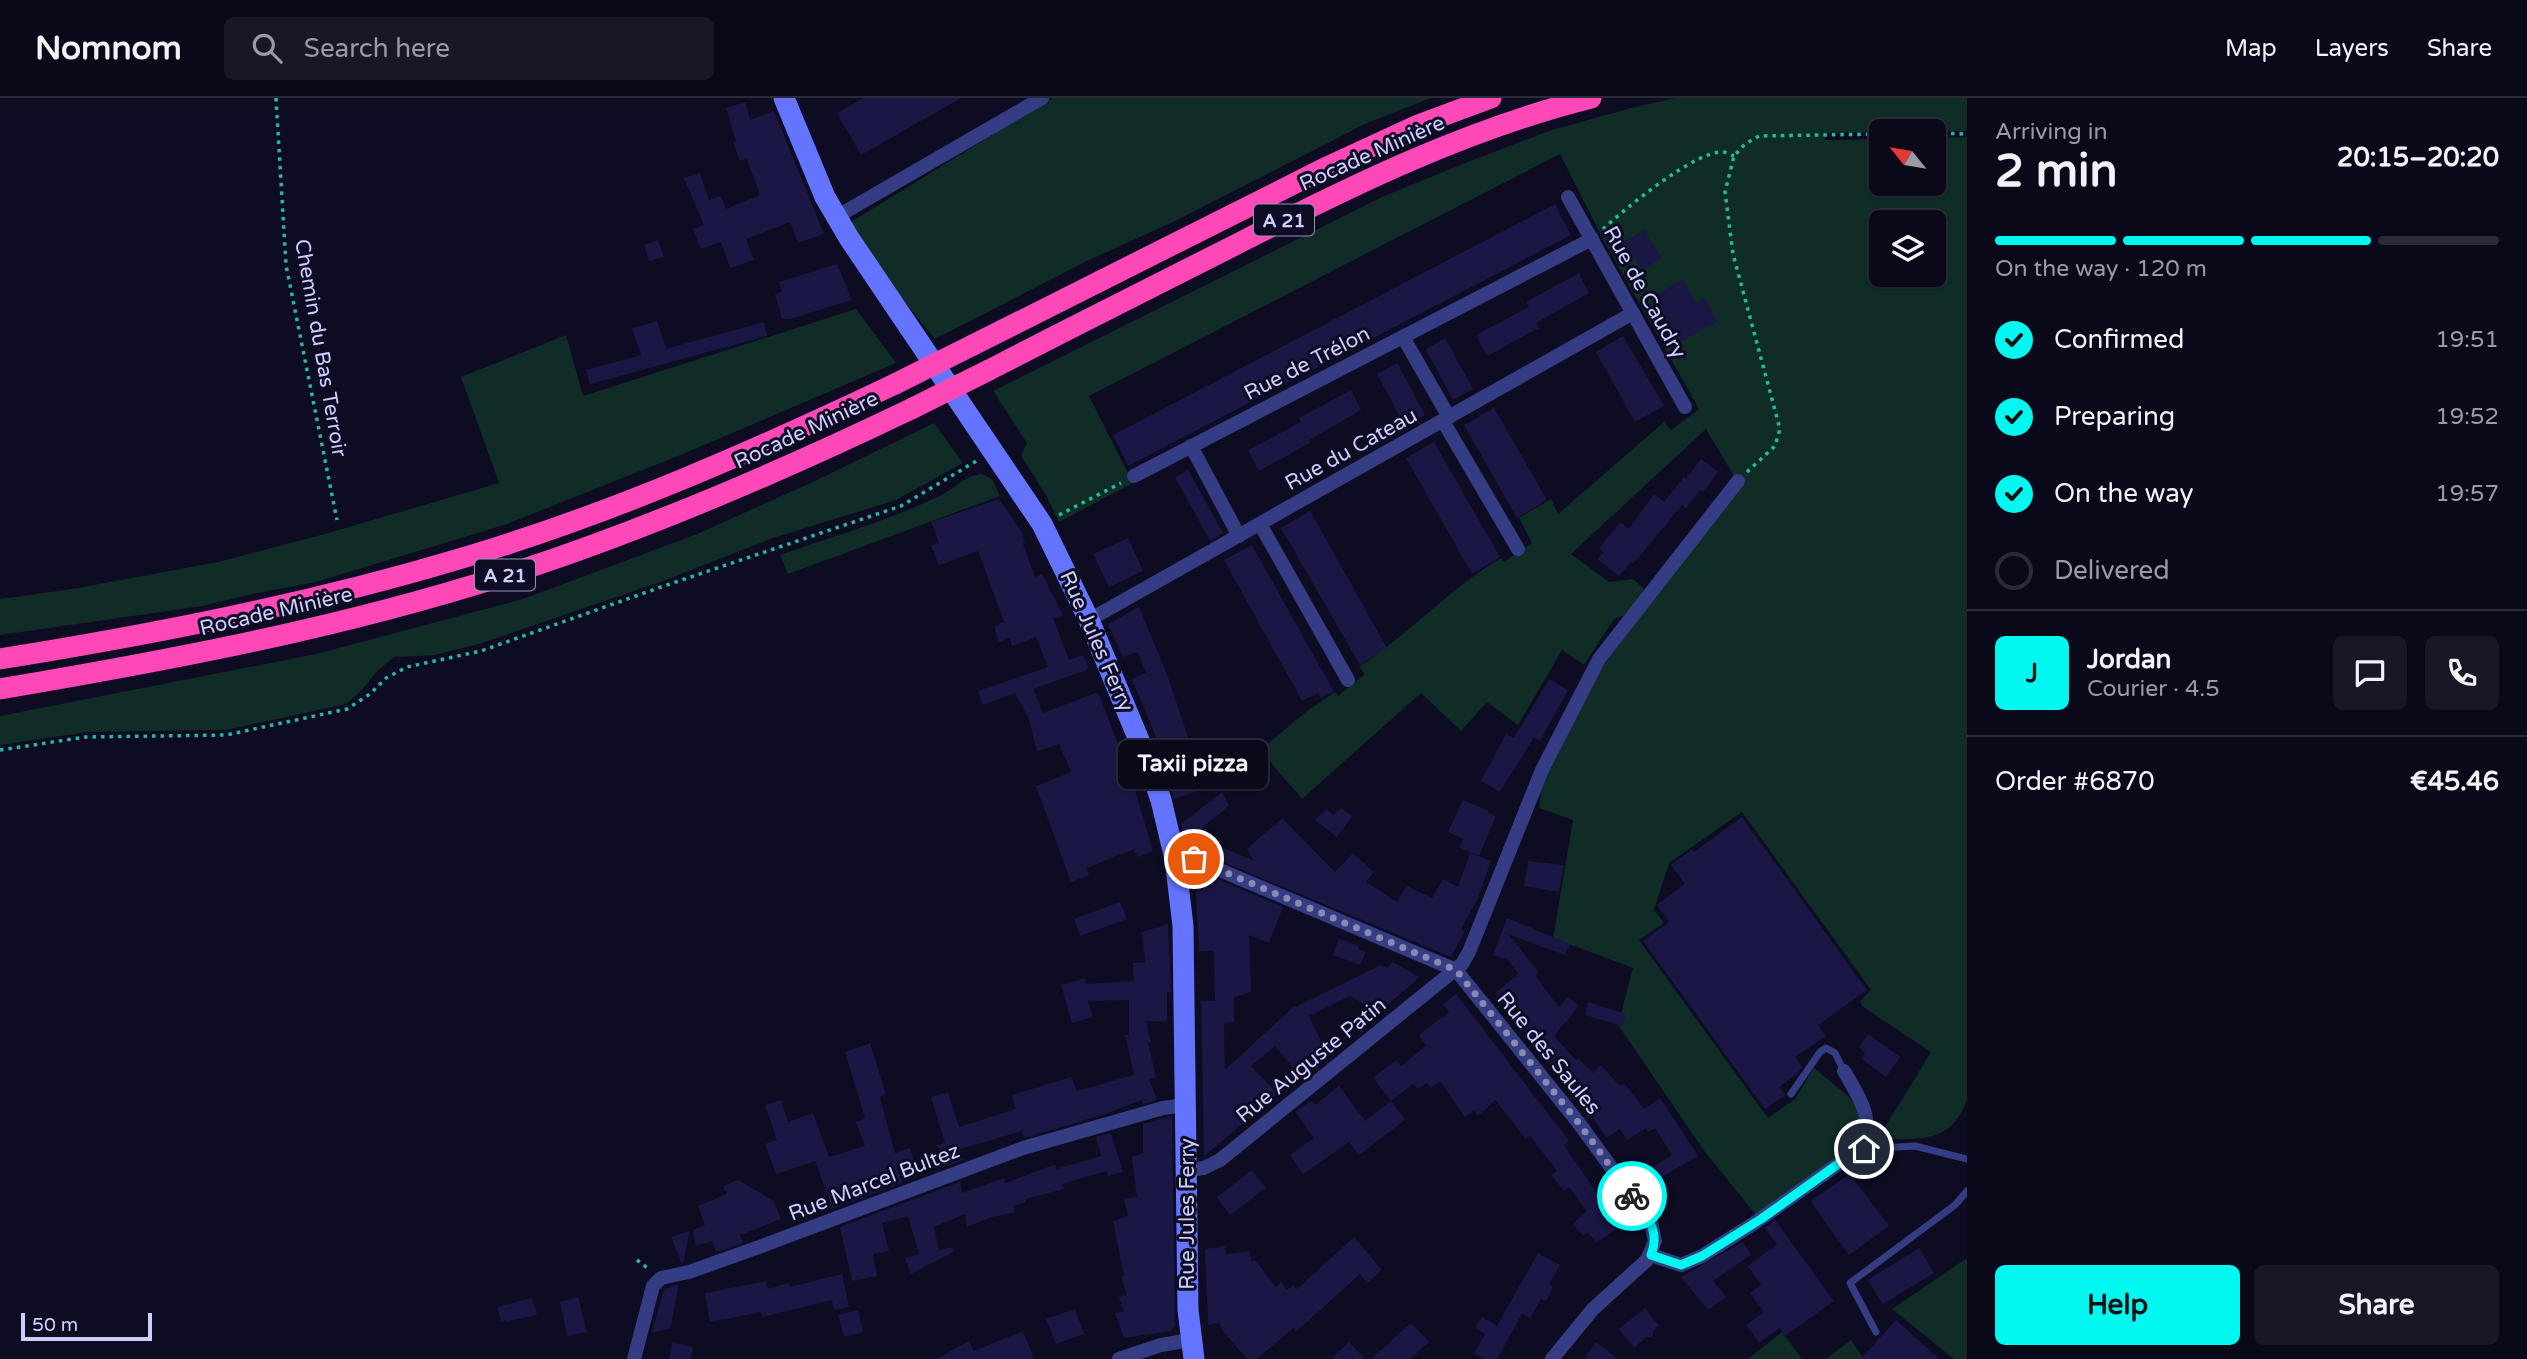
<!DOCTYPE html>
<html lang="en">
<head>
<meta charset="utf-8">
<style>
  body { margin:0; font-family:"Varela Round",sans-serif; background:#181727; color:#f1f3f6; height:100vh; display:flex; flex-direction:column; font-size:26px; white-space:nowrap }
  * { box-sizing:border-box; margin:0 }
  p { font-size:23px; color:#999aa2 }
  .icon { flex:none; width:38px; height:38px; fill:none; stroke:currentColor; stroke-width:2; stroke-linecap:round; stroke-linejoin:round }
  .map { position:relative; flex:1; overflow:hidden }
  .drawer { display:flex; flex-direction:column; background:#0a091a; width:560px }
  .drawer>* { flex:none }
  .needle { width:46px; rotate:300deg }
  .fabs { position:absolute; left:1869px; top:21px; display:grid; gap:14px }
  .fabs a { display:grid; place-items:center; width:77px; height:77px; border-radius:10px; background:#0a091a; box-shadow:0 2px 5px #0004,0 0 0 2px #2a2a39; font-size:35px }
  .scale { position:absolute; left:21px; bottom:18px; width:131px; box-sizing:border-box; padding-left:7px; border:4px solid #cdcdff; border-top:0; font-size:19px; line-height:24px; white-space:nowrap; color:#cdcdff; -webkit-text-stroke:5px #0d0c22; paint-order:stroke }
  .pin { position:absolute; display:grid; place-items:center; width:60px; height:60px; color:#fff; margin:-30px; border:4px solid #fff; border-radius:50%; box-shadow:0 2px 7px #0007 }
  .courier { position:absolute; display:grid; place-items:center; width:70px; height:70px; margin:-35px; border:5px solid #00f8f0; border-radius:50%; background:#fff; color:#222; box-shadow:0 2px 9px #0007 }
  .bubble { position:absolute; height:49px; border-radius:10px; background:#0a091a; box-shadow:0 2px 5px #0004,0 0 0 2px #2a2a39; font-size:23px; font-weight:700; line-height:49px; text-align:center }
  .head em { font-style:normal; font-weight:700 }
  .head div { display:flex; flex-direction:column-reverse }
  .head { display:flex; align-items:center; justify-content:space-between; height:119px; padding:0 28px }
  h1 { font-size:46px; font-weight:700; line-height:52px }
  .bar { display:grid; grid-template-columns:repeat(4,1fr); gap:10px 7px; align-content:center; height:84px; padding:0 28px }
  .bar i { height:9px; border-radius:5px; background:#2a2a39 }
  .bar .on { background:#00f8f0 }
  .bar p { grid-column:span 4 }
  .line { display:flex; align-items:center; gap:18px; padding:0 28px; border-top:2px solid #2a2a39 }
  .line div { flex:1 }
  .round { display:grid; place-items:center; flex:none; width:74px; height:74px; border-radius:10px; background:#181727 }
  ol { padding:0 28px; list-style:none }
  li { display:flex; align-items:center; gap:21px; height:77px }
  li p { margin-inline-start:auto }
  li .icon { padding:7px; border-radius:50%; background:#00f8f0; color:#111; stroke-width:4 }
  li:last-child { color:#999aa2 }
  li i { width:38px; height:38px; border:4px solid #2a2a39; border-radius:50% }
  .cta { display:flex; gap:14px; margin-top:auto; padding:14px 28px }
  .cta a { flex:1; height:80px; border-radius:10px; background:#00f8f0; color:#111; font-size:28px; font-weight:700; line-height:80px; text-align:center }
  .cta a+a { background:#181727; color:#f1f3f6 }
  header { display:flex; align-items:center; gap:42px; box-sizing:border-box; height:98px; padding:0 35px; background:#0a091a; border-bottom:2px solid #2a2a39 }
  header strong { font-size:33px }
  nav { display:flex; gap:38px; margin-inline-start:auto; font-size:24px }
  .search { width:490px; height:63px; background:#181727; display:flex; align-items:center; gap:18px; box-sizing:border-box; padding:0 24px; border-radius:10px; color:#999aa2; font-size:26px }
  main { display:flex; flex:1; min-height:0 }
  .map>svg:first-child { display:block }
  .green { fill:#0f2c27; fill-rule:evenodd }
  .building { fill:#1a1744 }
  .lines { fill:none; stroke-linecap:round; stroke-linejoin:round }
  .path { stroke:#27b89d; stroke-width:3.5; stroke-dasharray:3.5 5; stroke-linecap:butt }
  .lane { stroke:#343c83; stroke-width:7 }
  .street { stroke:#343c83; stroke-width:14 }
  .secondary { stroke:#6474ff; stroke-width:21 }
  .highway { stroke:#ff48b7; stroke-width:21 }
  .highway-bridge { stroke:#ff48b7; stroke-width:21 }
  .done { stroke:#8a89b2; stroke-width:7; stroke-dasharray:0 12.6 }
  .route { stroke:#00f8f0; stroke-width:9 }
  .labels { text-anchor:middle; stroke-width:6; stroke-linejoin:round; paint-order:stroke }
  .shield { fill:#0d0c22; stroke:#9393bd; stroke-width:2 }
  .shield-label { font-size:19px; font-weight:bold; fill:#cdcdff }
  .street-label { font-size:21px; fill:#cdcdff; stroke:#0d0c22 }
</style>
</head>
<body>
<header>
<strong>Nomnom</strong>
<div class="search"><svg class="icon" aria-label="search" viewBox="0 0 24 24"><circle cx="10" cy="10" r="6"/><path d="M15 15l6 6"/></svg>Search here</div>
<nav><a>Map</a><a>Layers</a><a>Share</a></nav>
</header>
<main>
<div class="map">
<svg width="1967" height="1261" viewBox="0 0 1967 1261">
  <rect width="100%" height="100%" fill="#0d0c22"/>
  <g class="green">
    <polygon points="1052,0 1431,0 1367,25 1175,123 1087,163 935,241 891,187 851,124"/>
    <path d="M1675 0H1967V33L1824 35 1825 42 1881 41V86H1934V40L1967 39V1002C1950 1048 1919 1039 1877 1042L1931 954 1862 908 1860 903 1871 892 1742 714 1669 765 1654 812 1664 825 1639 842 1768 1020 1795 1001 1814 970 1848 998 1857 1009 1860 1018 1857 1048 1757 1118 1705 1054 1618 927 1633 870 1553 840 1573 722 1539 710 1542 687 1600 574 1615 549 1740 388 1706 331 1571 456 1609 484 1633 481 1644 491 1636 506 1626 517 1614 521 1584 567 1562 552 1518 627 1487 604 1461 633 1421 595 1302 701 1260 652 1307 613 1335 594 1338 598 1365 576 1359 569C1409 536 1450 490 1501 460L1504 464 1532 445 1519 420 1551 401 1558 416 1664 324 1671 332 1699 311 1604 143 1560 56 1089 298 1133 385 1059 424 1047 399 1021 358 1027 345 993 293 1382 99 1465 65 1552 32 1635 9ZM1881 124H1934V177H1881Z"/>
    <polygon points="856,211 896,265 683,356 507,426 316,484 257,495 202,508 0,537 0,501 72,491 218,464 325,436 499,385 461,279 566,237 583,298"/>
    <polygon points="934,325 963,365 896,402 773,440 663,483 479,546 435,557 394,559 376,574 362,592 346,606 226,632 88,634 0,647 0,618 316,556 523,501 697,436 815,383"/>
    <path d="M982 376 992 381 1000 398 788 476 780 457C833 438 889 423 939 398 955 391 963 378 982 376Z"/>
    <polygon points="1967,1160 1967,1261 1954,1261 1892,1211"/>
    <polygon points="1782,1234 1802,1261 1748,1261"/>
    <polygon points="1851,1242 1864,1261 1826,1261"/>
  </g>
  <g class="building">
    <polygon points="864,0 961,0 861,57 837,15"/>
    <polygon points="745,4 750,22 774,13 824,136 798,145 790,124 746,141 754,162 730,170 721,144 701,151 693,131 704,127 684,80 700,75 709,102 721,98 726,111 760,97 747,61 740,63 733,44 736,43 726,10"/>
    <polygon points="1555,106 1571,137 1128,368 1113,337"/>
    <polygon points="1644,132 1662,160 1642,172 1624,144"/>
    <polygon points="658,142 664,159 649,163 644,147"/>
    <polygon points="837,166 852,202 790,221 782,221 775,196 782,194 779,184"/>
    <polygon points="1579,175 1589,195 1536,225 1539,230 1487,258 1476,237 1529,209 1526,204"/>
    <polygon points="1683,181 1696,205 1704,200 1718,223 1680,244 1654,198"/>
    <polygon points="657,223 666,251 764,224 767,238 590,286 586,272 641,257 632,230"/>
    <polygon points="1623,238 1664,308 1635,324 1596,254"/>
    <polygon points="1445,240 1473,291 1453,302 1426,251"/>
    <polygon points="1397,265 1425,317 1405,328 1377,276"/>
    <polygon points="1351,292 1361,312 1309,342 1310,345 1259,373 1248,352 1301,324 1299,320"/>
    <polygon points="1494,310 1547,402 1517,420 1464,327"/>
    <polygon points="1434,344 1500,459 1472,476 1406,360"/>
    <polygon points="1701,361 1718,374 1703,394 1700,392 1686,410 1682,407 1633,466 1631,464 1619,478 1598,461 1604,454 1599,451 1620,424 1629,431 1654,396 1664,404 1684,379 1686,381"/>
    <polygon points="1188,372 1223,435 1210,443 1175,379"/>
    <polygon points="999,401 1022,435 1025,445 1023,446 1035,479 1042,476 1063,517 1053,520 1069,562 1083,557 1089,571 1033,591 1043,615 1098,594 1131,679 1153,753 1137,759 1134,751 1087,770 1089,777 1071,784 1036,688 1071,674 1059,646 1037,653 1029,621 1015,595 983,607 978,593 1048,569 1036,539 1012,548 1010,540 999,544 994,528 1004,524 978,453 939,467 931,447 939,445 931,424"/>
    <polygon points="1310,413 1387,550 1360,567 1281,430"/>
    <polygon points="1128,440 1143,473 1109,489 1093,456"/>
    <polygon points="1252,447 1291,517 1334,594 1321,600 1318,595 1302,603 1224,462"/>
    <polygon points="1139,509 1168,579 1205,690 1174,701 1160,649 1132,581 1146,575 1138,554 1123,559 1108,526"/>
    <polygon points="1549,581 1568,592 1540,643 1534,639 1500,694 1481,683 1506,636 1514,640"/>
    <polygon points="1222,694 1229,708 1203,729 1208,743 1254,763 1247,751 1282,720 1335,774 1353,755 1374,774 1366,784 1397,804 1407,788 1432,800 1443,781 1458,789 1470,755 1491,763 1478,800 1461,831 1465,833 1451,859 1187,749 1181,726"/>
    <polygon points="1463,702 1489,713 1488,715 1496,718 1479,758 1459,750 1463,741 1448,734"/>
    <polygon points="1341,710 1352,718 1337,739 1315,722 1327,711 1333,717"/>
    <polygon points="1742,719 1867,892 1818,927 1826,938 1795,959 1802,969 1798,975 1779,989 1785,997 1765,1011 1643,843 1669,824 1657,807 1685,786 1671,767 1692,751 1694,754"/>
    <polygon points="1528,763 1564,767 1559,794 1524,788"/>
    <polygon points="1200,774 1283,809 1269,845 1249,837 1251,894 1234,899 1234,924 1224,925 1225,972 1291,911 1381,867 1388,870 1392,864 1420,879 1379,914 1350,898 1309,918 1327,956 1300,978 1275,948 1251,968 1278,996 1204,1058 1201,903 1215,903 1214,853 1199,853 1195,777"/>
    <polygon points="1120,804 1127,821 1080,838 1074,821"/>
    <polygon points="1507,820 1570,846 1565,857 1508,836 1538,873 1536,879 1559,909 1568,899 1579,908 1554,938 1576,962 1578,960 1593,975 1601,967 1620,988 1624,985 1644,1011 1660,1000 1698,1058 1643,1090 1636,1079 1672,1057 1655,1030 1648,1034 1646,1030 1627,1042 1620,1031 1607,1040 1577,997 1550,964 1551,963 1532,942 1495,895 1518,876 1508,862 1493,857"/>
    <polygon points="1168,826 1171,894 1167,894 1167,924 1146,923 1151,944 1148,945 1156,979 1149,982 1157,1002 1143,1006 1142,1002 1105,1016 1027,1039 1024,1039 1022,1033 960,1051 963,1062 944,1069 937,1047 945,1045 931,999 948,994 959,1029 1016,1011 1012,997 1071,979 1077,993 1134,977 1125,937 1129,937 1129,902 1088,903 1093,919 1072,925 1061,887 1085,880 1086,886 1134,883 1133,865 1145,864 1142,834"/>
    <polygon points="1339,841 1359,848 1358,851 1366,854 1360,867 1333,857"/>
    <polygon points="1456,896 1569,1043 1564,1047 1607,1110 1604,1112 1616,1131 1596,1145 1588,1134 1583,1138 1573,1126 1587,1113 1569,1089 1564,1093 1551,1077 1557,1073 1530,1038 1526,1041 1495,1002 1478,1018 1474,1012 1465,1019 1440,983 1431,990 1427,985 1418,991 1413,986 1391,1003 1373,980 1396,962 1401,968 1426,948 1419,937 1449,914 1443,906"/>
    <polygon points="1588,904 1626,916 1623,928 1585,917"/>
    <polygon points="1868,936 1900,959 1886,979 1861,960 1865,955 1859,949"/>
    <polygon points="870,945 886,997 880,999 895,1055 910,1050 914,1064 897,1069 902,1085 833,1111 815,1063 776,1076 765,1046 777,1042 765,1007 781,1002 788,1024 813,1015 829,1059 865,1048 856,1024 865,1020 845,954"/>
    <polygon points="1339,988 1365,1023 1391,1003 1405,1022 1359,1057 1349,1044 1303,1076 1290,1057 1314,1040 1295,1014 1312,1002 1315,1007"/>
    <polygon points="1172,1018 1175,1227 1171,1233 1124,1240 1115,1215 1124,1213 1119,1199 1127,1197 1121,1179 1124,1178 1113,1123 1128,1118 1124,1101 1137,1099 1132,1059 1143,1055 1143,1026"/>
    <polygon points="1111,1035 1123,1074 1108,1078 1106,1073 1062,1086 1064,1091 1025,1101 1026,1104 1013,1108 1015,1114 989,1120 967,1129 965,1116 934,1129 939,1152 953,1149 955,1153 911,1176 905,1160 919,1156 908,1118 882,1125 889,1153 873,1156 877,1178 852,1183 840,1129 960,1084 962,1095 1004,1080 1005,1085 1048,1069 1055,1067 1057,1071 1101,1058 1096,1039"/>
    <polygon points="1252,1072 1266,1090 1230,1117 1217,1099"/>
    <polygon points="1850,1076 1889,1128 1849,1157 1810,1103"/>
    <polygon points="738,1082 774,1103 781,1121 740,1137 743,1145 716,1154 712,1143 696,1148 693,1132 705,1127 698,1108 727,1096 723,1088"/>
    <polygon points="1775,1122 1834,1203 1785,1238 1780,1230 1759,1245 1746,1227 1764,1214 1750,1195 1761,1187 1748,1168 1777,1146 1765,1130"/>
    <polygon points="690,1133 683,1165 682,1166 671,1139"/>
    <polygon points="1354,1139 1382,1172 1367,1185 1360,1176 1296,1234 1293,1230 1257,1261 1247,1261 1222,1232 1220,1225 1208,1227 1205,1151 1225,1148 1226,1156 1250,1153 1251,1163 1255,1162 1276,1189 1281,1184 1287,1192 1293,1187 1297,1191"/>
    <polygon points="1743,1144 1751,1157 1713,1183 1726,1199 1708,1212 1681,1179"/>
    <polygon points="1919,1150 1934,1175 1883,1206 1868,1182"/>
    <polygon points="1538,1155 1560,1167 1549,1186 1553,1189 1546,1203 1541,1201 1530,1220 1522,1216 1497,1261 1484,1261 1474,1256 1485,1236 1475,1230 1482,1219 1497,1228"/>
    <polygon points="842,1176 849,1209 834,1212 832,1202 762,1219 761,1214 710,1224 705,1195 766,1183 767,1191 789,1185 790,1189"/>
    <polygon points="679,1186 670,1231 652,1234 664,1191"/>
    <polygon points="578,1199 587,1234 567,1238 560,1204"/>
    <polygon points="532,1200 537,1217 505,1224 505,1222 501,1223 497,1209"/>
    <polygon points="1645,1210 1659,1228 1653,1233 1653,1239 1646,1239 1634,1250 1619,1231"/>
    <polygon points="1075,1211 1084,1236 1056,1246 1046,1221"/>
    <polygon points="858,1212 863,1234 844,1239 838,1217"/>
    <polygon points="1896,1222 1939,1261 1861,1261"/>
    <polygon points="1411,1225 1429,1244 1410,1261 1371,1261"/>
    <polygon points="1023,1233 1034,1261 936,1261 969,1243 974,1253"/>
    <polygon points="672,1244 693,1249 691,1261 669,1261"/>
    <polygon points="1349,1244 1365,1261 1331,1261"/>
    <polygon points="1596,1244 1618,1261 1584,1261"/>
  </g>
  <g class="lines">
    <g class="path">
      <polyline points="276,0 286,167 337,422"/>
      <polyline points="1934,35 1967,36"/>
      <path d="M1603 131C1625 111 1695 52 1724 54 1727 55 1731 57 1734 58"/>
      <polyline points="1747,374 1775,348 1780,331 1733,156 1725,94 1734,58 1745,46 1759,38 1881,36"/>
      <polyline points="1059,417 1121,385"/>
      <polyline points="0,652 86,639 226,637 347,611 370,596 386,580 407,569 481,553 661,489 901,408 978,362"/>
      <polyline points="637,1162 650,1172"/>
    </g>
    <g class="lane">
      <polyline points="1791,996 1820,954 1826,950 1835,955 1844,973"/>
      <polyline points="1864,1051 1915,1048 1967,1061"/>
      <polyline points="1876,1234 1850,1185 1955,1107 1967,1093"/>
    </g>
    <g class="street">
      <polyline points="1568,99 1685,309"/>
      <polyline points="836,119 1042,0"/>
      <polyline points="1403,239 1449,319"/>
      <polyline points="1443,323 1518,451"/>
      <polyline points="1191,348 1239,438"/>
      <polyline points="1134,378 1592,141"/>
      <polyline points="1260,426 1348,582"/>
      <polyline points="1089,522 1633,215"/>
      <polyline points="1175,761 1194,761 1456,872 1578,1024 1651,1124 1655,1143 1647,1162 1593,1211 1552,1261"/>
      <polyline points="1187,1072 1204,1070 1220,1062 1462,866 1469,854 1542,672 1599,561 1738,383"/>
      <path d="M1651 1157 1681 1167 1702 1158 1753 1126 1848 1059 1864 1051C1872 1015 1861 1003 1844 973"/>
      <polyline points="634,1261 653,1188 661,1180 689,1174 759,1149 1023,1050 1163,1010 1186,1007"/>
      <polyline points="1119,1261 1161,1247 1190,1242"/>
    </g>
    <polyline class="secondary" points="784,0 825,99 849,140 1042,426 1089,522 1146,659 1161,702 1175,761 1183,828 1188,1212 1194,1261"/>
    <g class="highway">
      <polyline points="973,247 1327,69 1418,27 1491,0"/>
      <path d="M989 272C1072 229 1156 187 1239 145 1353 87 1467 31 1591 0"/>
      <path d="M0 561C155 536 308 506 459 461 609 417 754 353 895 286"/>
      <path d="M0 591C171 562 341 530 506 477 646 432 780 374 913 310"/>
    </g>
    <g class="highway-bridge">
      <polyline points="895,286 973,247"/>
      <polyline points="913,310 989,272"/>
    </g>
  </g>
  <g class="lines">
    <polyline class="done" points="1194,761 1456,872 1578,1024 1632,1098"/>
    <path class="route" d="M1632 1098C1646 1118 1661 1132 1651 1157L1681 1167 1702 1158 1761 1121 1848 1059 1864 1051"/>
  </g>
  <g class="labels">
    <g class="shield">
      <rect x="1254" y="106.5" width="60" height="31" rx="5"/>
      <rect x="475" y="461.5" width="60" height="31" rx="5"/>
    </g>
    <g class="shield-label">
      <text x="1284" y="129">A 21</text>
      <text x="505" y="484">A 21</text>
    </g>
    <g class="street-label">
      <text transform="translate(1372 55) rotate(-24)" y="7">Rocade Minière</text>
      <text transform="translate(1645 194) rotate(61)" y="7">Rue de Caudry</text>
      <text transform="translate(321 250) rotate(80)" y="7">Chemin du Bas Terroir</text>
      <text transform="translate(1307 265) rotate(-27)" y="7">Rue de Trélon</text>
      <text transform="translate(806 332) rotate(-25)" y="7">Rocade Minière</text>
      <text transform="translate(1351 351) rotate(-29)" y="7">Rue du Cateau</text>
      <text transform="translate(276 513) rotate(-13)" y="7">Rocade Minière</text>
      <text transform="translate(1097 543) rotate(66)" y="7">Rue Jules Ferry</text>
      <text transform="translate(1549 955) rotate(51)" y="7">Rue des Saules</text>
      <text transform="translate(1311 962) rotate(-39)" y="7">Rue Auguste Patin</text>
      <text transform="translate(874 1084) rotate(-21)" y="7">Rue Marcel Bultez</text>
      <text transform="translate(1187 1116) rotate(-90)" y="7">Rue Jules Ferry</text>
    </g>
  </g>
</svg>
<div class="fabs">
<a><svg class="needle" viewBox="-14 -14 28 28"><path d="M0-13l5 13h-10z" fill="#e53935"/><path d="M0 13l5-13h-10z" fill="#999aa2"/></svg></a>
<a><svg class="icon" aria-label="layers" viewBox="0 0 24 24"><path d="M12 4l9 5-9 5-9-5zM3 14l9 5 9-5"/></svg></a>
</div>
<div class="scale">50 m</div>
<div class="pin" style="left:1194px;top:761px;background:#ea580c"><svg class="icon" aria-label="bag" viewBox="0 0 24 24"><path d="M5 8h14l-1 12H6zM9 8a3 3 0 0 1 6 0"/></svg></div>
<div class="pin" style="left:1864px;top:1051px;background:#1f2937"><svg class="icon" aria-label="home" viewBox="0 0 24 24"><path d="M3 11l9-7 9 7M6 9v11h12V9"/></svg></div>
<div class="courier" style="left:1632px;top:1098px"><svg class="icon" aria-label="bike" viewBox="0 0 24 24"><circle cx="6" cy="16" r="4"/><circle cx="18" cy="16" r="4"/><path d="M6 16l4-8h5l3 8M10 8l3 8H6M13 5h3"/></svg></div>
<div class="bubble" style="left:1118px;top:642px;width:150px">Taxii pizza</div>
</div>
<section class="drawer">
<div class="head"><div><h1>2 min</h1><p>Arriving in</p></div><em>20:15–20:20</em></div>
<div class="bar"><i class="on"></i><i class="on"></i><i class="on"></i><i></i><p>On the way · 120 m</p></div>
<ol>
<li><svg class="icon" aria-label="check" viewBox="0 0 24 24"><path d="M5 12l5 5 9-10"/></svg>Confirmed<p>19:51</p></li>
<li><svg class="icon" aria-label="check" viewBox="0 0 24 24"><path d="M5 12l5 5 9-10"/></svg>Preparing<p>19:52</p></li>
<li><svg class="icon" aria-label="check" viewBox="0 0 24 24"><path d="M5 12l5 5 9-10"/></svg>On the way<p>19:57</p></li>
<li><i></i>Delivered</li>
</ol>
<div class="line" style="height:126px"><b class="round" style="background:#00f8f0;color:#111">J</b><div><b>Jordan</b><p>Courier · 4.5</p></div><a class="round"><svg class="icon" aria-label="chat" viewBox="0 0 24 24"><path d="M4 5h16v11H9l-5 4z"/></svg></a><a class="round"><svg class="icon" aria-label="phone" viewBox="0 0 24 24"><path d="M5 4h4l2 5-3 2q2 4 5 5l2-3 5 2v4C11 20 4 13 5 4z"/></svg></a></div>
<div class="line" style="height:91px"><div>Order #6870</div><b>€45.46</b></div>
<div class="cta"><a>Help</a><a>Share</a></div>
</section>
</main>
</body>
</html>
